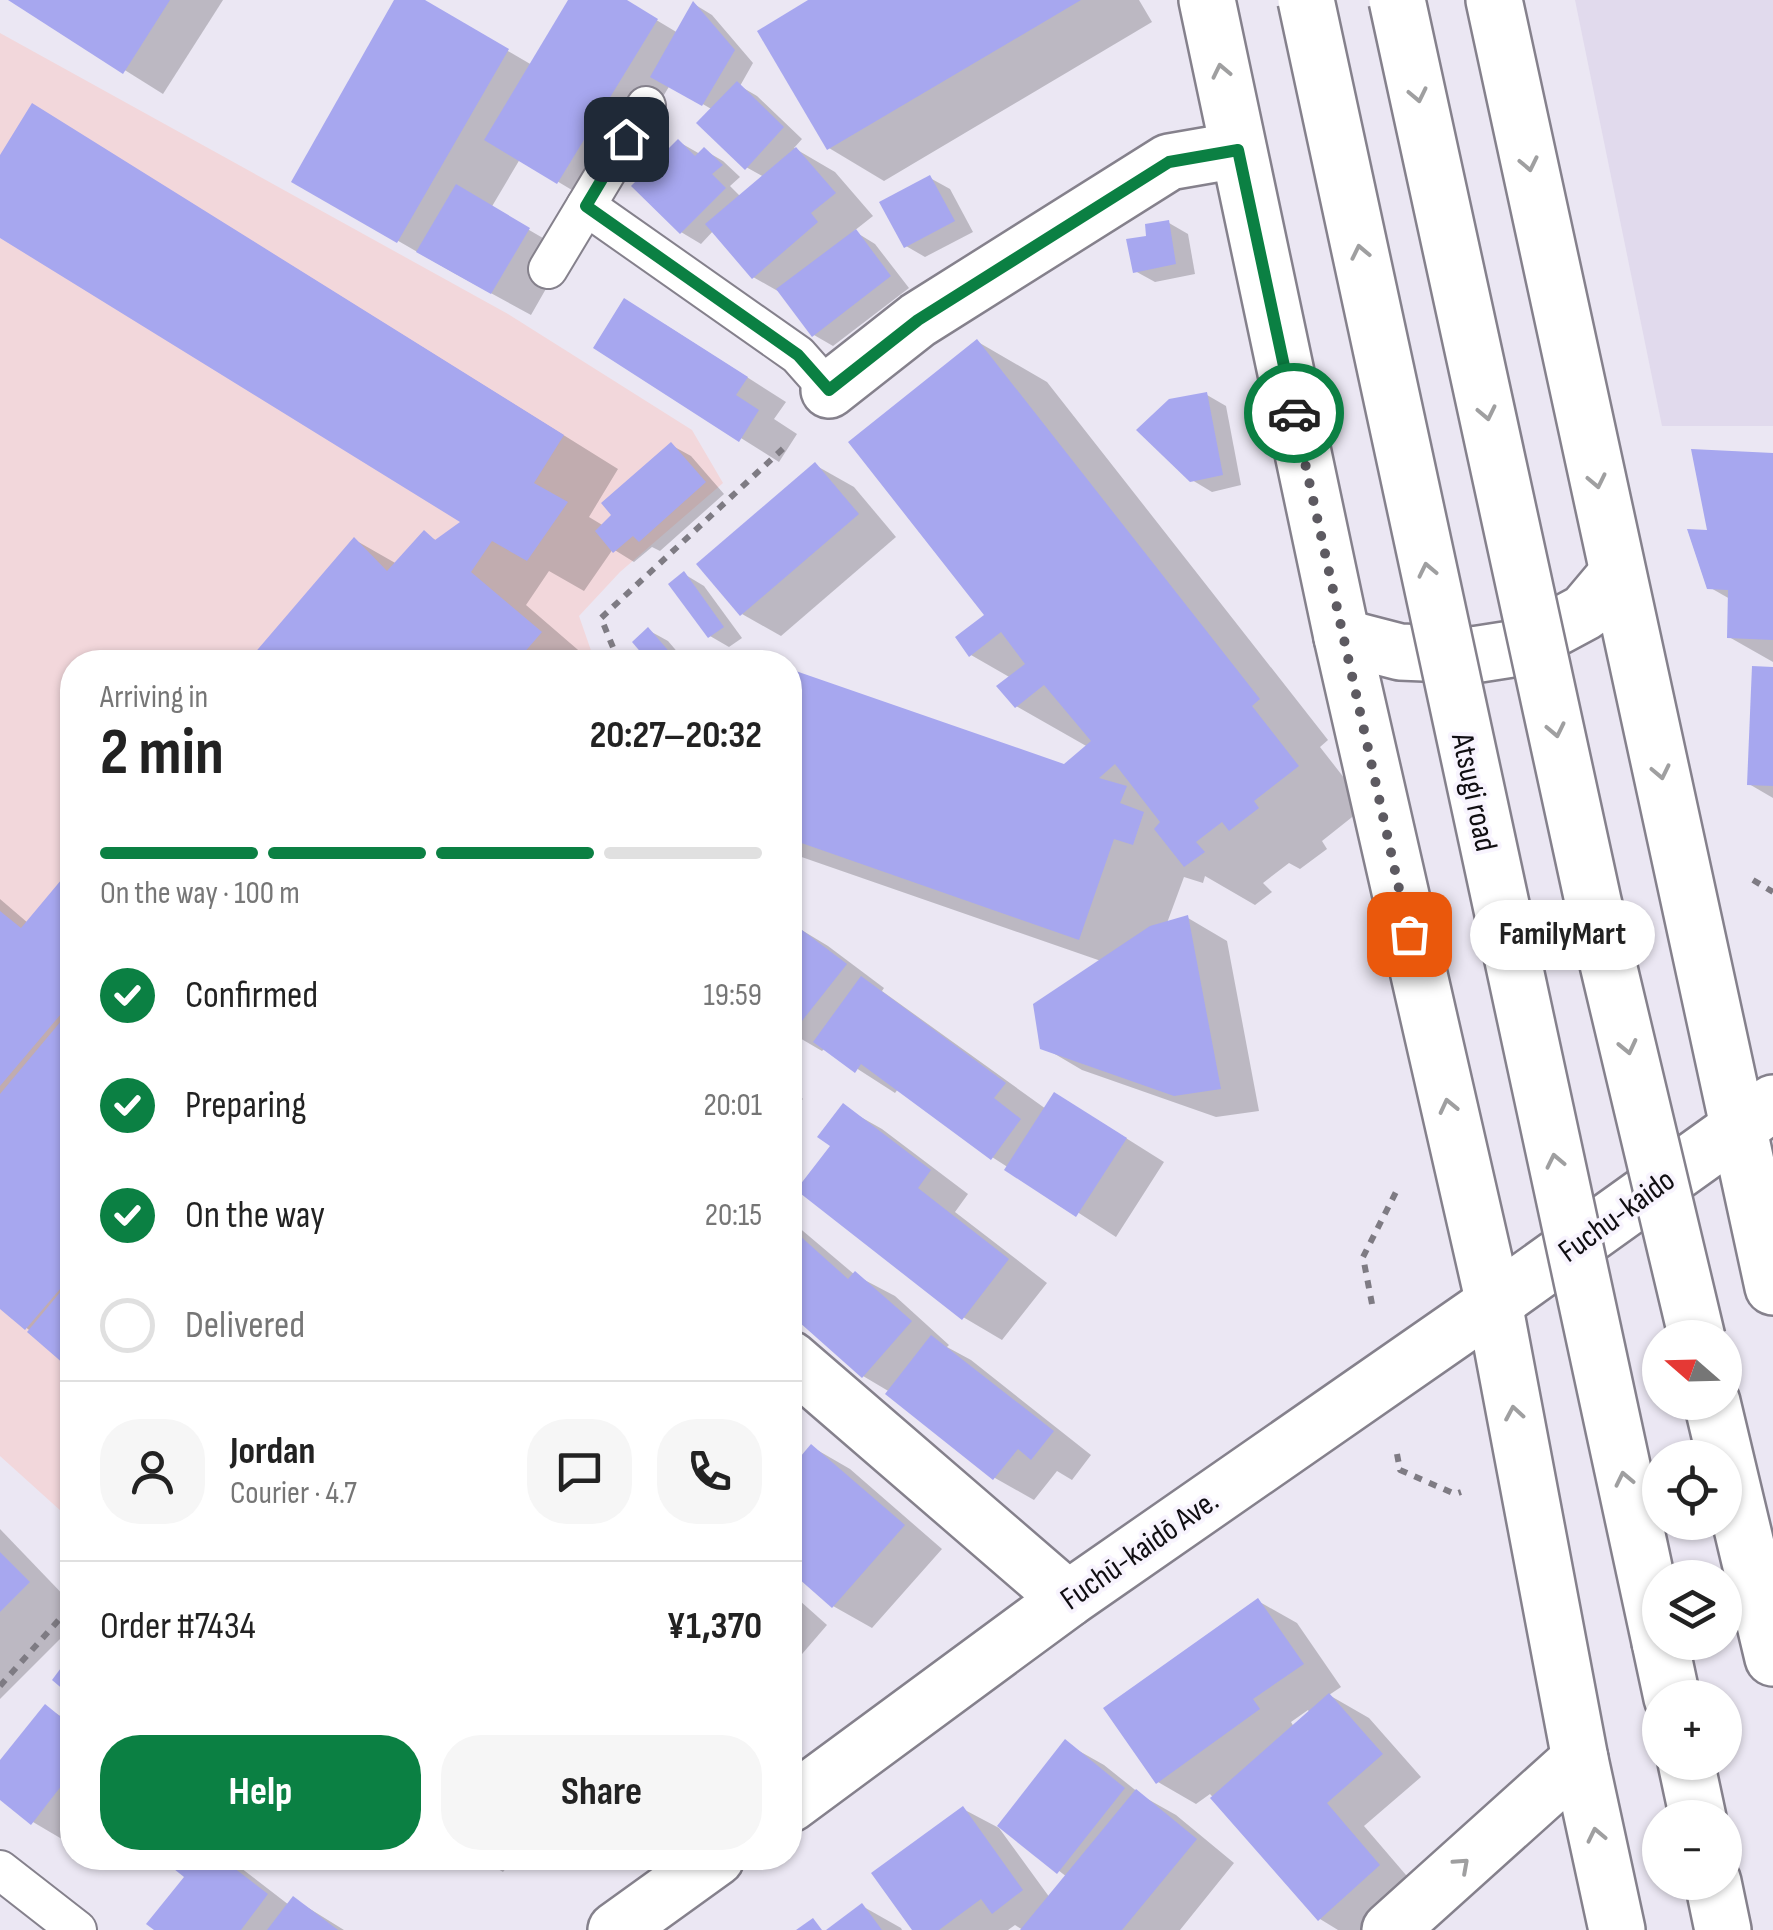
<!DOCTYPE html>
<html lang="en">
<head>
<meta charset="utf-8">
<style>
  body { margin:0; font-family:"Sofia Sans Condensed",sans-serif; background:#f6f6f6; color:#222; height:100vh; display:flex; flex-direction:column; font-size:38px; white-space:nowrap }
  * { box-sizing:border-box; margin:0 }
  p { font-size:32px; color:#767676 }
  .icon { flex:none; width:55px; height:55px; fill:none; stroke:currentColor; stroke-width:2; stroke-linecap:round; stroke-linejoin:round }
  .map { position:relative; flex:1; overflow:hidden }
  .side { position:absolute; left:60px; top:650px; width:742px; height:1220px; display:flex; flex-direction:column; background:#fff; border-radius:40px; box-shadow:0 2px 8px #0004 }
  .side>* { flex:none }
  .needle { width:65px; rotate:290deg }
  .controls { position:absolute; left:1642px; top:1320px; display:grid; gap:20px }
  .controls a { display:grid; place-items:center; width:100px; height:100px; border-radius:50%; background:#fff; box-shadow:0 2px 8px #0004; font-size:50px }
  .pin { position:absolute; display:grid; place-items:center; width:85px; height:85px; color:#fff; margin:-42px; border-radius:20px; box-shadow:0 5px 15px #0006 }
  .courier { position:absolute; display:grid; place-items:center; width:100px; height:100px; margin:-50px; border:8px solid #0b8043; border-radius:50%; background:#fff; color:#222; box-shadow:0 2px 12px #0007 }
  .bubble { position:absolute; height:70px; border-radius:35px; background:#fff; box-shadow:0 2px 8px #0004; font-size:32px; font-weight:700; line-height:70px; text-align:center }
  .head em { font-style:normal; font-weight:700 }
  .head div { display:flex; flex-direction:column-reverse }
  .head { display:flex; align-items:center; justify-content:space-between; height:170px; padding:0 40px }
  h1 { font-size:65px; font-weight:700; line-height:75px }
  .bar { display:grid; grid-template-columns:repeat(4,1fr); gap:15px 10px; align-content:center; height:120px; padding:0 40px }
  .bar i { height:12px; border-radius:8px; background:#e0e0e0 }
  .bar .active { background:#0b8043 }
  .bar p { grid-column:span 4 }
  .line { display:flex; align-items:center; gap:25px; padding:0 40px; border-top:2px solid #e0e0e0 }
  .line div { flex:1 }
  .round { display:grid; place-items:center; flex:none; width:105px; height:105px; border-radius:40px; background:#f6f6f6 }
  ol { padding:0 40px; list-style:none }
  li { display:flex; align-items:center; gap:30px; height:110px }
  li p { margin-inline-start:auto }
  li .icon { padding:10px; border-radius:50%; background:#0b8043; color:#fff; stroke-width:4 }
  li:last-child { color:#767676 }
  li i { width:55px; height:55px; border:5px solid #e0e0e0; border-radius:50% }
  .action { display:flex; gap:20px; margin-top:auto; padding:20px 40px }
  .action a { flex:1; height:115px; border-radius:40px; background:#0b8043; color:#fff; font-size:40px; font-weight:700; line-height:115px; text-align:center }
  .action a+a { background:#f6f6f6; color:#222 }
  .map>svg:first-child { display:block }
  .built { fill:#e1daed }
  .education { fill:#f2d7db }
  .shadow { fill:#0003; fill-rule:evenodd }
  .building { fill:#a7a7ef }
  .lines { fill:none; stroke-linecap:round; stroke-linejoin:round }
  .lane-casing { stroke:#85818c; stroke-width:42 }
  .street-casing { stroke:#85818c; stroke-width:60 }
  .primary-casing { stroke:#85818c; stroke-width:60 }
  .highway-casing { stroke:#85818c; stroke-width:60 }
  .path { stroke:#7e7b83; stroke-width:6; stroke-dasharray:8 8; stroke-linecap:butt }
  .lane { stroke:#fff; stroke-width:38 }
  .street { stroke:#fff; stroke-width:55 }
  .primary { stroke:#fff; stroke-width:55 }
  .highway { stroke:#fff; stroke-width:55 }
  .highway-bridge-casing { stroke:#85818c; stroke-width:60; stroke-linecap:butt }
  .highway-bridge { stroke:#fff; stroke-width:55 }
  .oneway { stroke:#9f9fa0 }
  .done { stroke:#5d5a61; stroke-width:10; stroke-dasharray:0 18 }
  .route { stroke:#0b8043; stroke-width:12 }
  .labels { text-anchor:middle; stroke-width:8; stroke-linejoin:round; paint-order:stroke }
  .street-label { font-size:32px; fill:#100e12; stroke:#f8f4fe }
</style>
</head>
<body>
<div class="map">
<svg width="1773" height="1930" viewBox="0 0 1773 1930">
  <rect width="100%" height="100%" fill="#ebe7f3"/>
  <polygon class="built" points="1575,0 1773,0 1773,426 1662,426"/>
  <polygon class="education" points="0,33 508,314 692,430 723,483 620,572 579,616 595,662 72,662 72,1521 0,1456"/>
  <g class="shadow">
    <polygon points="13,0 223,0 163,94"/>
    <polygon points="397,0 420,0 532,65 571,0 623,0 678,33 694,4 712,15 753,63 740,86 757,96 802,139 794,148 835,172 873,216 854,231 875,244 909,288 833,346 814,335 783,294 753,277 714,230 701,244 681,232 679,142 700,154 704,150 723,161 740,177 730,186 741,197 764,177 746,167 713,110 670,85 597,205 520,159 491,208 567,252 531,315 454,273 294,181"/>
    <polygon points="813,0 1139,0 1152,22 884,181 829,148"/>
    <polygon points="88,139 618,469 589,517 604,526 671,445 691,456 724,494 660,551 652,547 634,562 613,549 584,591 549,571 526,605 592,662 250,662 355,540 397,564 424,533 437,541 465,521 0,235 0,159"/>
    <polygon points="930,178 950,189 973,232 925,257 906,246"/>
    <polygon points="1169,223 1188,234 1195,274 1155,282 1135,271 1149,238"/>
    <polygon points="664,324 786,402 774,419 797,434 779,462 596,347"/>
    <polygon points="978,342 1047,382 1328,740 1320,747 1366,806 1322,841 1327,849 1300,869 1289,863 1263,883 1272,892 1255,905 1205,876 1203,883 1184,877 1167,923 1188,918 1227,941 1259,1111 1216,1117 1082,1070 1043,1047 1101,961 790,853 790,671 1064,767 1088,747 1016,706 1011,678 971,655 988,616"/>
    <polygon points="1207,395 1226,406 1241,485 1212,492 1192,480"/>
    <polygon points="1773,455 1773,662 1729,637 1730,599 1709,587 1710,532"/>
    <polygon points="815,465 854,487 896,537 781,636 742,614"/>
    <polygon points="684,574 704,586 742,638 729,647 710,636"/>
    <polygon points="648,630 668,641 686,662 652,662 635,642"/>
    <polygon points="1773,670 1773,798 1749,784"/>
    <polygon points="72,871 72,1367 0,1305 0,899 28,923"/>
    <polygon points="790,923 828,946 884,988 882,991 1046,1109 1094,1118 1164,1162 1116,1237 992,1157 898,1089 895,1093 825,1048 822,1051 798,1037 790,1048"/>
    <polygon points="790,1086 803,1099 790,1112"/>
    <polygon points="843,1107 882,1129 968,1194 955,1212 1047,1283 1002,1340 963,1317"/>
    <polygon points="790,1220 855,1275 895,1296 949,1345 947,1347 971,1360 1091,1455 1072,1480 1057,1471 1034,1500 995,1478 890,1392 863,1376 790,1311"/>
    <polygon points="812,1447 850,1469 942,1549 872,1628 833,1606 790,1568 790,1461 796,1466"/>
    <polygon points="0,1529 72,1604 72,1627 0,1699"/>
    <polygon points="790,1592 827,1625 790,1668"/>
    <path d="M1258 1601 1297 1623 1341 1687 1329 1695 1369 1718 1421 1777 1364 1826 1418 1889 1372 1930H1338L1320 1919 1210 1794 1196 1804 1158 1782ZM1308 1710 1310 1713 1294 1727 1291 1722Z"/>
    <polygon points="45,1707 72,1723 72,1845 33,1822 0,1796 0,1764"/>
    <polygon points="1065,1743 1104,1765 1144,1797 1176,1815 1234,1863 1180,1930 1023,1930 1015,1925 1008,1930 915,1930 963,1809 999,1828 1050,1898 1067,1877 1001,1826"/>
    <polygon points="170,1858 228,1858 289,1905 294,1899 344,1930 158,1930 187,1876 168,1860"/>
    <polygon points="479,1858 514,1858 503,1872"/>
    <polygon points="862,1906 901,1928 902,1930 830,1930"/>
  </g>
  <g class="building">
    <polygon points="8,0 170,0 123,74"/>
    <polygon points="394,0 425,0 509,49 397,243 291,182"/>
    <polygon points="568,0 627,0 658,19 557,184 484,140"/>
    <polygon points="808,0 1081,0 827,150 757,31"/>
    <polygon points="693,1 735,50 702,106 650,77"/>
    <polygon points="737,81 784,127 745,170 696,123"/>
    <polygon points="32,103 564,435 534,483 568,502 527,561 492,541 471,572 542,632 516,662 247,662 354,537 387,571 424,530 435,540 460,522 0,238 0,155"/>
    <polygon points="678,139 695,156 704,147 723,165 712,174 726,188 680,234 631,186"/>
    <polygon points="796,147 836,193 811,213 818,222 752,279 705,224"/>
    <polygon points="930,175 955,221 904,248 879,202"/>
    <polygon points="456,184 530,228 491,294 416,252"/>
    <polygon points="1169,220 1176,264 1133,273 1126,239 1146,236 1145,224"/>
    <polygon points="856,229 891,276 812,337 776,289"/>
    <polygon points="624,298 748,377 736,395 759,410 739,442 593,348"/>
    <polygon points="977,339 1260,699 1252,706 1299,766 1254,801 1259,808 1229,831 1222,822 1196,842 1205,852 1184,867 1154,829 1160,822 1115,764 1099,778 1127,786 1120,803 1144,812 1133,845 1114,839 1079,940 790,839 790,669 1064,764 1091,741 1044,685 1015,708 996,686 1025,664 1001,632 969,657 955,637 984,615 848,442"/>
    <polygon points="1207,392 1223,475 1190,482 1136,430 1169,399"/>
    <polygon points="671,442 706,482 639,542 633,536 613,553 595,531 611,515 601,503"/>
    <polygon points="1691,449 1773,453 1773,640 1727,638 1728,590 1707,589 1687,529 1707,530"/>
    <polygon points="815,462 859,514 740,616 696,564"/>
    <polygon points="684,571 724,627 708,638 668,584"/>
    <polygon points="648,627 678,662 649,662 632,642"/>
    <polygon points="1752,666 1773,667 1773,786 1747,785"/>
    <polygon points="72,867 72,1001 0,1086 0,911 21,928"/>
    <polygon points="1188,915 1221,1089 1174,1096 1040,1049 1033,1004 1150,926"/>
    <polygon points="790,921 847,964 798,1026 790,1020"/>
    <polygon points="861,976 1006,1083 994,1098 1021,1119 991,1160 861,1064 855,1073 813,1042"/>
    <polygon points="72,1008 72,1275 25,1330 0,1309 0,1094"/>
    <polygon points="1054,1092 1127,1138 1076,1217 1004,1170"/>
    <polygon points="843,1103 931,1170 918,1188 1009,1259 962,1320 796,1190 830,1146 817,1137"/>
    <polygon points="790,1227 848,1279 855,1271 912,1321 862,1378 790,1314"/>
    <polygon points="72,1278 72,1371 27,1332"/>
    <polygon points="931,1335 1054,1431 1031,1460 1018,1449 993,1480 885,1394"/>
    <polygon points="811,1444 905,1525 832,1608 790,1571 790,1469"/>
    <polygon points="0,1552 30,1582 0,1612"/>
    <polygon points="1258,1598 1304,1664 1253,1699 1260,1709 1156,1784 1103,1708"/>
    <polygon points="72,1653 72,1697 52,1680"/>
    <polygon points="1329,1693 1383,1754 1327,1803 1380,1865 1318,1921 1210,1798"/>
    <polygon points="45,1704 72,1726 72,1772 31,1825 0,1800 0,1760"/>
    <polygon points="1065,1739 1125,1788 1057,1874 997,1826"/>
    <polygon points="1136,1789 1197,1839 1122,1930 1020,1930"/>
    <polygon points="963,1806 1023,1890 992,1914 981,1899 939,1930 912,1930 871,1873"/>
    <polygon points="167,1858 221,1858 268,1894 241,1930 154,1930 146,1924 184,1877 164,1861"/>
    <polygon points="293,1896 338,1930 267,1930"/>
    <polygon points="862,1903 882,1930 826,1930"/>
    <polygon points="813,1918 822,1930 796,1930"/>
  </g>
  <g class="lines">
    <defs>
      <g id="lane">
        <polyline points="586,206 798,355 829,390"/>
        <polyline points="548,269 646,106"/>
        <polyline points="0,1870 77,1930"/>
      </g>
      <g id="street">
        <polyline points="829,390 918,320 1169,162 1238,150"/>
        <polyline points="790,1359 1068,1599"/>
        <polyline points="1390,1930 1580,1759"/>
      </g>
      <g id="primary">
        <polyline points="790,1804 1068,1599 1494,1303"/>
        <polyline points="616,1930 716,1858"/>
      </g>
      <g id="highway">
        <polyline points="1207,0 1342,637 1494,1303 1580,1759 1617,1930"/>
        <polyline points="1494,0 1773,1287"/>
        <polyline points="1342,637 1400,652 1473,655 1518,648 1585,612 1617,574"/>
        <polyline points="1494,1303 1773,1103"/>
        <polyline points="1712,1402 1773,1658"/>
        <polyline points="1660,1642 1672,1698"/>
        <polyline points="1686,1762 1698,1818"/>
        <polyline points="1713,1882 1723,1930"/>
      </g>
    </defs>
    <use href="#lane" class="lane-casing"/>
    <use href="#street" class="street-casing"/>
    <use href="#primary" class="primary-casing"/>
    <use href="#highway" class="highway-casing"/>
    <g class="path">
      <polyline points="619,662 601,618 788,444"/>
      <polyline points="1753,880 1773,892"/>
      <polyline points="1372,1304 1363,1257 1397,1190"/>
      <polyline points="1397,1454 1400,1470 1455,1494 1461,1492"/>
      <polyline points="0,1686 72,1605"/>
    </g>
    <use href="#lane" class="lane"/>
    <use href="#street" class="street"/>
    <use href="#primary" class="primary"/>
    <use href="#highway" class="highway"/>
    <defs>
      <g id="highway-bridge">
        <polyline points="1306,0 1660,1642"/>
        <polyline points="1397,0 1593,901 1697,1338"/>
      </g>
    </defs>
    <use href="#highway-bridge" class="highway-bridge-casing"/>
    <use href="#highway-bridge" class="highway-bridge"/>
  </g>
  <defs><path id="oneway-chevron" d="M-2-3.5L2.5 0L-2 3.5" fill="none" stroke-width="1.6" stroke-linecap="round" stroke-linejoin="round" transform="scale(2.5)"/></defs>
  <g class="oneway">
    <use href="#oneway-chevron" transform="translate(1221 71) rotate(-102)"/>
    <use href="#oneway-chevron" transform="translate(1418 95) rotate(78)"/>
    <use href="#oneway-chevron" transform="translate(1529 164) rotate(78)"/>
    <use href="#oneway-chevron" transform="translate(1360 252) rotate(-102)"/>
    <use href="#oneway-chevron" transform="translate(1487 413) rotate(78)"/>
    <use href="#oneway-chevron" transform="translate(1597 481) rotate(78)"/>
    <use href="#oneway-chevron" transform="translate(1427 570) rotate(-102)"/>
    <use href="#oneway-chevron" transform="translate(1556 730) rotate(78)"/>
    <use href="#oneway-chevron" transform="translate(1661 772) rotate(78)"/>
    <use href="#oneway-chevron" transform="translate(1628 1047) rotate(77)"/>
    <use href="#oneway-chevron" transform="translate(1448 1106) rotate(-103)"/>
    <use href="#oneway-chevron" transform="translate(1555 1161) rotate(-102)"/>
    <use href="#oneway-chevron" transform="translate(1514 1413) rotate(-100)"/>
    <use href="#oneway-chevron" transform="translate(1624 1479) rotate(-102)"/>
    <use href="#oneway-chevron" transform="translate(1596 1835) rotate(-102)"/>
    <use href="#oneway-chevron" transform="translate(1462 1865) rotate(-42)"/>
  </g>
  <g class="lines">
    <polyline class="done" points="1294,413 1409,934"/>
    <polyline class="route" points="626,139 586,206 798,355 829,390 918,320 1169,162 1238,150 1294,413"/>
  </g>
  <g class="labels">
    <g class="street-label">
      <text transform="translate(1475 792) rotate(78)" y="11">Atsugi road</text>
      <text transform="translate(1616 1215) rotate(-36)" y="11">Fuchu-kaido</text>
      <text transform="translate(1139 1549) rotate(-35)" y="11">Fuchū-kaidō Ave.</text>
    </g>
  </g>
</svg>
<div class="controls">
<a><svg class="needle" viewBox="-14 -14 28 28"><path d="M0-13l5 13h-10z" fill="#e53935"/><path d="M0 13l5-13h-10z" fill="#767676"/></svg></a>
<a><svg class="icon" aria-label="locate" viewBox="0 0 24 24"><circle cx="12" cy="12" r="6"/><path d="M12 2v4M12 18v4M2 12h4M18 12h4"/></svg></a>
<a><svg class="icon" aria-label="layers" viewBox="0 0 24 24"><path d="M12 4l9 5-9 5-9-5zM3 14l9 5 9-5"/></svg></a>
<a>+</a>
<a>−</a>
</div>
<div class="pin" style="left:1409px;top:934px;background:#ea580c"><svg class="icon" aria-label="bag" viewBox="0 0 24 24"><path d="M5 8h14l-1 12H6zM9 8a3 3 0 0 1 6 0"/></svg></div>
<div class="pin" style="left:626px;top:139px;background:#1f2937"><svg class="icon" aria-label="home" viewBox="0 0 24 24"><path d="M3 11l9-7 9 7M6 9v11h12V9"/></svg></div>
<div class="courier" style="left:1294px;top:413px"><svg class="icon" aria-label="car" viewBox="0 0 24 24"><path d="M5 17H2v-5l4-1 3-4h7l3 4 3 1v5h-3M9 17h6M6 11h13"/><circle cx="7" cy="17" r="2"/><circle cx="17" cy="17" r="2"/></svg></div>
<div class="bubble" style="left:1470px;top:900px;width:185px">FamilyMart</div>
<section class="side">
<div class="head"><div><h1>2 min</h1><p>Arriving in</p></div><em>20:27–20:32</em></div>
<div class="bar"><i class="active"></i><i class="active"></i><i class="active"></i><i></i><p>On the way · 100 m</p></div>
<ol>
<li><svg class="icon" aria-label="check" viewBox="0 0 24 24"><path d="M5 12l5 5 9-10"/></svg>Confirmed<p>19:59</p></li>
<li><svg class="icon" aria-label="check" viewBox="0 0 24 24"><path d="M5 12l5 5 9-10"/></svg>Preparing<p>20:01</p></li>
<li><svg class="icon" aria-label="check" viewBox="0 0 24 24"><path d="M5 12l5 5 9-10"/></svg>On the way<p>20:15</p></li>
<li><i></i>Delivered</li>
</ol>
<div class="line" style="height:180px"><a class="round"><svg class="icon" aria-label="person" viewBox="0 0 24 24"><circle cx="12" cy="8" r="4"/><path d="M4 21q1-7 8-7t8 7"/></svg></a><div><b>Jordan</b><p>Courier · 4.7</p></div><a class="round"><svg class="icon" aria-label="chat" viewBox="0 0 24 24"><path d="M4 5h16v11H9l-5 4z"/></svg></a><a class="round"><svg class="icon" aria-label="phone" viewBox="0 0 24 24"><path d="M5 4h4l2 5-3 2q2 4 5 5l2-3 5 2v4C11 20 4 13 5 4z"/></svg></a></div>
<div class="line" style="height:130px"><div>Order #7434</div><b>¥1,370</b></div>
<div class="action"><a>Help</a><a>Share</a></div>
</section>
</div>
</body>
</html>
